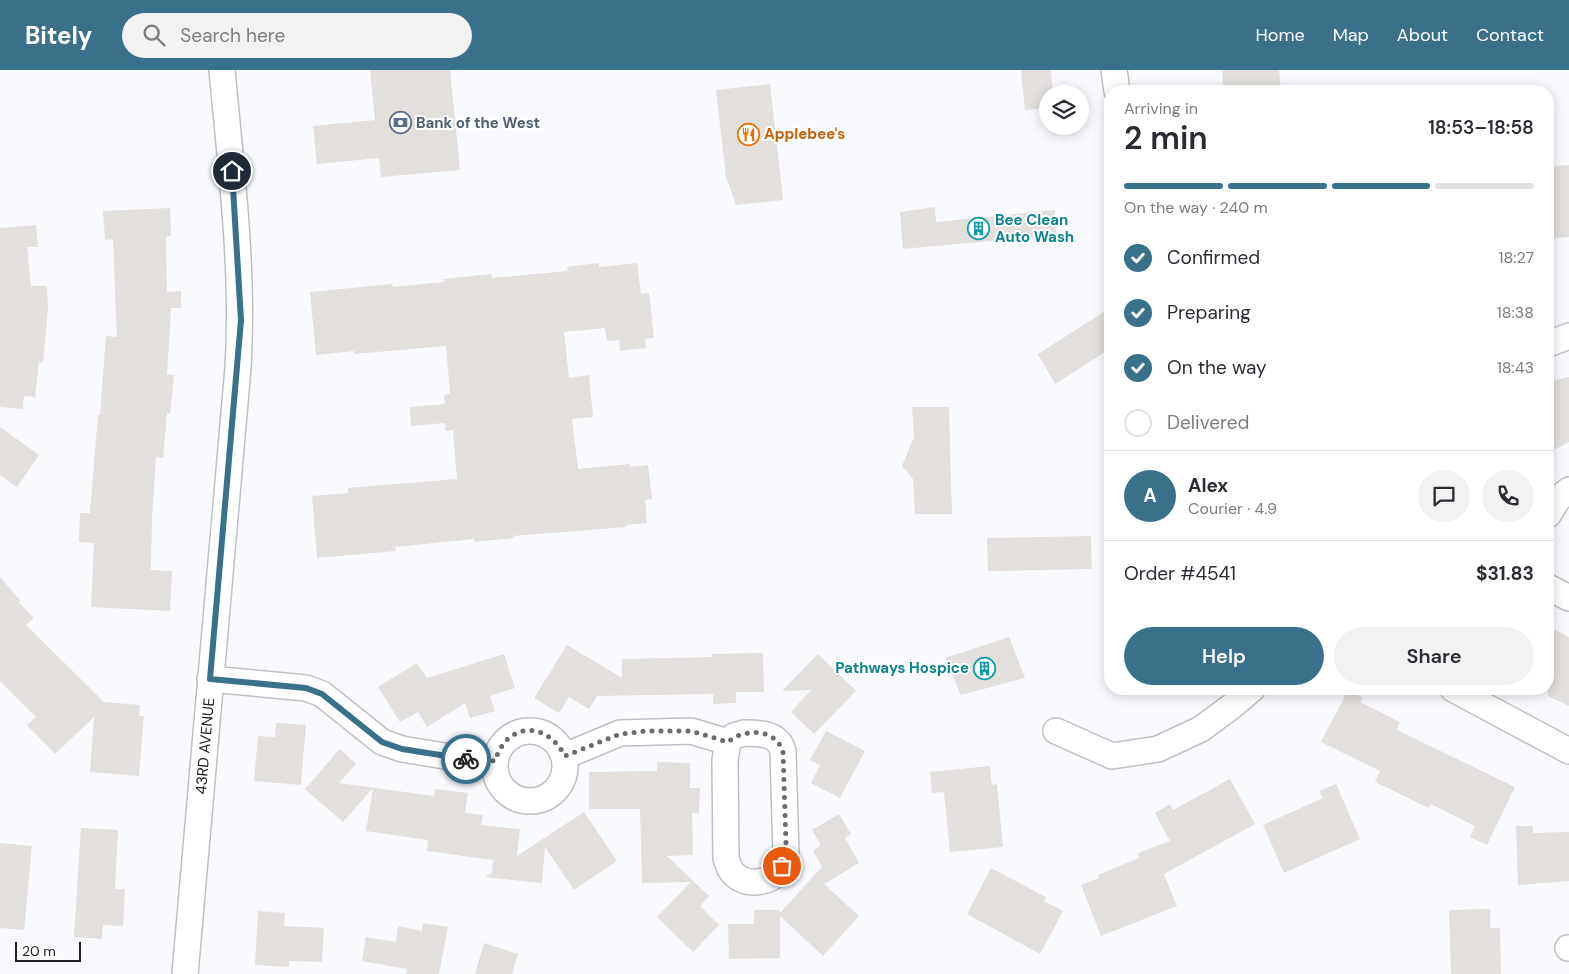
<!DOCTYPE html>
<html lang="en">
<head>
<meta charset="utf-8">
<style>
  body { margin:0; font-family:"DM Sans",sans-serif; background:#f2f2f3; color:#2b2b33; height:100vh; display:flex; flex-direction:column; font-size:19px; white-space:nowrap }
  * { box-sizing:border-box; margin:0 }
  p { font-size:16px; color:#7c7c81 }
  .icon { flex:none; width:28px; height:28px; fill:none; stroke:currentColor; stroke-width:2; stroke-linecap:round; stroke-linejoin:round }
  .map { position:relative; flex:1; overflow:hidden }
  .sheet { position:absolute; left:1104px; top:15px; width:450px; height:610px; display:flex; flex-direction:column; background:#fff; border-radius:20px; box-shadow:0 2px 12px #0003 }
  .sheet>* { flex:none }
  .fabs { position:absolute; left:1039px; top:15px; display:grid; gap:10px }
  .fabs a { display:grid; place-items:center; width:50px; height:50px; border-radius:50%; background:#fff; box-shadow:0 2px 12px #0003; font-size:25px }
  .scale { position:absolute; left:15px; bottom:12px; width:66px; box-sizing:border-box; padding-left:5px; border:2px solid #202022; border-top:0; font-size:14px; line-height:18px; white-space:nowrap; color:#202022; -webkit-text-stroke:4px #fff; paint-order:stroke }
  .pin { position:absolute; display:grid; place-items:center; width:42px; height:42px; color:#fff; margin:-21px; border:2px solid #fff; border-radius:50%; box-shadow:0 1px 5px #0007 }
  .courier { position:absolute; display:grid; place-items:center; width:50px; height:50px; margin:-25px; border:4px solid #39718b; border-radius:50%; background:#fff; color:#222; box-shadow:0 1px 6px #0007 }
  .head em { font-style:normal; font-weight:600 }
  .head div { display:flex; flex-direction:column-reverse }
  .head { display:flex; align-items:center; justify-content:space-between; height:85px; padding:0 20px }
  h1 { font-size:32px; font-weight:600; line-height:38px }
  .bar { display:grid; grid-template-columns:repeat(4,1fr); gap:8px 5px; align-content:center; height:60px; padding:0 20px }
  .bar i { height:6px; border-radius:4px; background:#e1e1e2 }
  .bar .current { background:#39718b }
  .bar p { grid-column:span 4 }
  .line { display:flex; align-items:center; gap:12px; padding:0 20px; border-top:1px solid #e1e1e2 }
  .line div { flex:1 }
  .round { display:grid; place-items:center; flex:none; width:52px; height:52px; border-radius:26px; background:#f2f2f3 }
  ol { padding:0 20px; list-style:none }
  li { display:flex; align-items:center; gap:15px; height:55px }
  li p { margin-inline-start:auto }
  li .icon { padding:5px; border-radius:50%; background:#39718b; color:#fff; stroke-width:4 }
  li:last-child { color:#7c7c81 }
  li i { width:28px; height:28px; border:2px solid #e1e1e2; border-radius:50% }
  .cta { display:flex; gap:10px; margin-top:auto; padding:10px 20px }
  .cta a { flex:1; height:58px; border-radius:30px; background:#39718b; color:#fff; font-size:20px; font-weight:600; line-height:58px; text-align:center }
  .cta a+a { background:#f2f2f3; color:#2b2b33 }
  header { display:flex; align-items:center; gap:30px; box-sizing:border-box; height:70px; padding:0 25px; background:#39718b; color:#fff }
  header strong { font-size:24px }
  nav { display:flex; gap:28px; margin-inline-start:auto; font-size:18px }
  .search { width:350px; height:45px; background:#f2f2f3; display:flex; align-items:center; gap:12px; box-sizing:border-box; padding:0 18px; border-radius:28px; color:#7c7c81; font-size:19px }
  .map>svg:first-child { display:block }
  .building { fill:#e2dfdc }
  .lines { fill:none; stroke-linecap:round; stroke-linejoin:round }
  .minor-casing { stroke:#bec0c3; stroke-width:28 }
  .minor { stroke:#fff; stroke-width:25 }
  .done { stroke:#6c6c6f; stroke-width:5; stroke-dasharray:0 9 }
  .route { stroke:#39718b; stroke-width:6 }
  .labels { text-anchor:middle; stroke-width:4; stroke-linejoin:round; paint-order:stroke }
  .service-label { font-size:15px; font-weight:bold; fill:#4e5e75; stroke:#fff; text-anchor:start }
  .food-label { font-size:15px; font-weight:bold; fill:#c56008; stroke:#fff; text-anchor:start }
  .culture-label { font-size:15px; font-weight:bold; fill:#0d838f; stroke:#fff; text-anchor:start }
  .street-label { font-size:15px; fill:#202022; stroke:#fff }
</style>
</head>
<body>
<header>
<strong>Bitely</strong>
<div class="search"><svg class="icon" aria-label="search" viewBox="0 0 24 24"><circle cx="10" cy="10" r="6"/><path d="M15 15l6 6"/></svg>Search here</div>
<nav><a>Home</a><a>Map</a><a>About</a><a>Contact</a></nav>
</header>
<div class="map">
<svg width="1569" height="904" viewBox="0 0 1569 904">
  <rect width="100%" height="100%" fill="#f9fafe"/>
  <g class="building">
    <polygon points="370,0 450,0 460,100 381,107 379,88 317,94 313,56 375,50"/>
    <polygon points="1021,0 1051,0 1053,24 1048,24 1048,38 1025,40"/>
    <polygon points="1222,0 1279,0 1281,21 1224,21"/>
    <polygon points="770,14 783,130 736,135 726,107 716,20"/>
    <polygon points="1569,95 1569,167 1548,169 1548,97"/>
    <polygon points="935,137 936,152 1055,140 1056,165 903,179 900,142"/>
    <polygon points="170,138 171,166 166,167 167,222 181,221 181,238 171,238 167,304 174,305 170,344 167,343 163,388 156,387 152,446 151,500 172,501 170,541 91,537 94,473 79,472 80,443 90,443 98,345 100,345 106,266 117,267 113,169 105,170 103,141"/>
    <polygon points="36,155 38,177 27,177 31,216 47,216 48,240 43,293 39,292 35,327 24,326 23,339 0,337 0,158"/>
    <polygon points="599,193 599,197 637,193 641,224 649,223 654,268 645,269 646,278 620,281 619,270 607,271 605,258 564,262 569,308 589,305 593,347 572,349 578,399 630,394 630,397 648,395 652,429 645,430 647,453 626,455 626,457 513,466 514,468 474,472 474,469 395,477 396,481 317,488 312,426 348,423 348,418 457,409 453,360 446,361 445,353 411,356 410,337 445,334 444,325 450,324 446,276 354,284 354,281 316,285 310,222 392,214 393,217 444,212 444,209 491,204 492,208 568,201 567,197"/>
    <polygon points="1110,238 1110,279 1055,314 1038,284"/>
    <polygon points="1569,307 1569,372 1548,383 1548,312"/>
    <polygon points="912,337 949,337 952,444 915,444 913,409 902,396 914,367"/>
    <polygon points="0,357 39,385 17,417 0,405"/>
    <polygon points="1091,466 1092,499 988,501 987,468"/>
    <polygon points="0,507 21,531 19,533 34,548 26,555 104,632 140,635 139,646 144,646 139,706 90,702 94,647 55,684 27,655 36,647 0,611"/>
    <polygon points="1548,556 1569,567 1569,636 1548,626"/>
    <polygon points="1009,567 1025,608 961,625 945,588"/>
    <polygon points="567,575 622,608 622,589 713,587 712,584 763,583 764,622 736,622 736,633 713,634 713,624 597,626 589,639 569,627 559,643 534,628"/>
    <polygon points="504,584 515,618 490,626 495,641 470,648 465,633 427,657 418,642 400,652 378,617 417,593 427,608"/>
    <polygon points="818,584 856,621 814,664 791,642 811,620 782,621"/>
    <polygon points="1348,620 1363,628 1360,632 1400,652 1397,660 1515,717 1487,775 1470,767 1475,756 1431,734 1429,738 1375,712 1380,701 1321,672"/>
    <polygon points="276,653 306,655 301,715 254,711 258,666 275,667"/>
    <polygon points="826,661 865,681 840,728 811,713 820,695 810,690"/>
    <polygon points="340,679 356,694 339,713 434,726 435,719 468,723 465,743 483,745 481,755 520,759 517,786 584,742 617,791 574,820 545,777 542,813 485,807 492,803 493,790 427,781 428,770 366,761 373,718 343,752 305,719"/>
    <polygon points="657,692 690,693 690,718 700,718 699,743 692,743 693,785 667,786 709,826 700,836 719,855 693,882 657,847 691,812 642,813 640,739 589,739 589,702 657,701"/>
    <polygon points="990,696 992,715 997,714 1003,777 950,782 944,722 932,723 930,702"/>
    <polygon points="1230,709 1255,754 1164,804 1177,836 1101,866 1081,815 1099,808 1098,805 1139,788 1138,783 1170,771 1155,743 1170,734 1173,740"/>
    <polygon points="1336,714 1360,769 1284,803 1263,755 1323,728 1319,721"/>
    <polygon points="839,744 851,764 845,768 859,793 824,814 859,846 823,886 780,846 780,888 729,889 728,854 754,854 754,840 779,840 780,843 822,797 813,781 821,775 812,760"/>
    <polygon points="1516,756 1533,756 1533,763 1569,762 1569,811 1518,815"/>
    <polygon points="81,758 118,760 115,819 125,819 123,856 103,855 102,869 74,867"/>
    <polygon points="0,773 32,776 24,860 0,858"/>
    <polygon points="991,798 1046,827 1044,831 1063,841 1040,884 967,844"/>
    <polygon points="1490,839 1490,858 1500,858 1501,904 1451,904 1449,840"/>
    <polygon points="258,841 285,843 284,856 324,858 322,892 289,891 289,897 255,895"/>
    <polygon points="423,853 448,857 439,904 406,904 407,899 362,891 366,867 396,872 398,856 422,861"/>
    <polygon points="484,873 518,884 512,904 475,904"/>
  </g>
  <g class="lines">
    <defs>
      <g id="minor">
        <polyline points="1114,0 1117,21"/>
        <polyline points="1548,274 1569,266"/>
        <polyline points="1548,445 1558,429 1569,420"/>
        <polyline points="1548,517 1569,528"/>
        <polyline points="210,609 306,618 322,624 382,672 402,679 475,691 495,691"/>
        <polyline points="1453,619 1569,681"/>
        <circle cx="530" cy="696" r="35"/>
        <polyline points="1056,661 1112,686 1158,679 1201,659 1232,636 1252,619"/>
        <path d="M744 663C760 663 778 663 783 681L786 785C785 788 784 793 783 796 774 812 749 818 735 805 730 801 728 795 726 788L725 690 728 672 734 666Z"/>
        <polyline points="565,686 620,663 691,661 728,672"/>
        <polyline points="1568,878 1569,878"/>
        <path d="M185 904 238 298C244 199 231 99 222 0"/>
      </g>
    </defs>
    <use href="#minor" class="minor-casing"/>
    <use href="#minor" class="minor"/>
  </g>
  <g class="lines">
    <path class="done" d="M466 689 495 691C507 652 546 650 565 686L620 664 646 661H691L728 672C744 658 776 658 783 682L786 774 782 796"/>
    <polyline class="route" points="232,101 241,250 210,609 306,618 322,624 382,672 402,679 466,689"/>
  </g>
  <defs>
    <symbol id="bank-ring" viewBox="-11 -11 22 22"><circle r="9.5" fill="#fff" stroke="#5c6f8a" stroke-width="1.5"/><path d="M-6-4H6V4H-6ZM0-2.3a2.3 2.3 0 1 0 0 4.6a2.3 2.3 0 1 0 0-4.6Z" fill="#5c6f8a"/></symbol>
    <symbol id="restaurant-ring" viewBox="-11 -11 22 22"><circle r="9.5" fill="#fff" stroke="#e8710a" stroke-width="1.5"/><path d="M-5-6h1v4h1v-4h1v4h1v-4h1v5L-1.5 .5V6h-2V.5L-5-1ZM5-6V6H3V1.5H1.5Q1.5-4 5-6Z" fill="#e8710a"/></symbol>
    <symbol id="building-ring" viewBox="-11 -11 22 22"><circle r="9.5" fill="#fff" stroke="#0f9aa8" stroke-width="1.5"/><path d="M-4-6H4V6H1V3H-1V6H-4ZM-2.5-4.3h1.7v1.8h-1.7ZM.8-4.3h1.7v1.8H.8ZM-2.5-1h1.7V.8h-1.7ZM.8-1h1.7V.8H.8Z" fill="#0f9aa8"/></symbol>
  </defs>
  <g fill-rule="evenodd">
    <use href="#bank-ring" x="388" y="40" width="25" height="25"/>
    <use href="#restaurant-ring" x="736" y="52" width="25" height="25"/>
    <use href="#building-ring" x="966" y="146" width="25" height="25"/>
    <use href="#building-ring" x="972" y="586" width="25" height="25"/>
  </g>
  <g class="labels">
    <g class="service-label">
      <text x="416" y="58">Bank of the West</text>
    </g>
    <g class="food-label">
      <text x="764" y="69">Applebee's</text>
    </g>
    <g class="culture-label">
      <text x="995" y="155">Bee Clean<tspan x="995" dy="17">Auto Wash</tspan></text>
      <text x="969" y="603" text-anchor="end">Pathways Hospice</text>
    </g>
    <g class="street-label">
      <text transform="translate(205 676) rotate(-85)" y="5">43RD AVENUE</text>
    </g>
  </g>
</svg>
<div class="fabs">
<a><svg class="icon" aria-label="layers" viewBox="0 0 24 24"><path d="M12 4l9 5-9 5-9-5zM3 14l9 5 9-5"/></svg></a>
</div>
<div class="scale">20 m</div>
<div class="pin" style="left:782px;top:796px;background:#ea580c"><svg class="icon" aria-label="bag" viewBox="0 0 24 24"><path d="M5 8h14l-1 12H6zM9 8a3 3 0 0 1 6 0"/></svg></div>
<div class="pin" style="left:232px;top:101px;background:#1f2937"><svg class="icon" aria-label="home" viewBox="0 0 24 24"><path d="M3 11l9-7 9 7M6 9v11h12V9"/></svg></div>
<div class="courier" style="left:466px;top:689px"><svg class="icon" aria-label="bike" viewBox="0 0 24 24"><circle cx="6" cy="16" r="4"/><circle cx="18" cy="16" r="4"/><path d="M6 16l4-8h5l3 8M10 8l3 8H6M13 5h3"/></svg></div>
<section class="sheet">
<div class="head"><div><h1>2 min</h1><p>Arriving in</p></div><em>18:53–18:58</em></div>
<div class="bar"><i class="current"></i><i class="current"></i><i class="current"></i><i></i><p>On the way · 240 m</p></div>
<ol>
<li><svg class="icon" aria-label="check" viewBox="0 0 24 24"><path d="M5 12l5 5 9-10"/></svg>Confirmed<p>18:27</p></li>
<li><svg class="icon" aria-label="check" viewBox="0 0 24 24"><path d="M5 12l5 5 9-10"/></svg>Preparing<p>18:38</p></li>
<li><svg class="icon" aria-label="check" viewBox="0 0 24 24"><path d="M5 12l5 5 9-10"/></svg>On the way<p>18:43</p></li>
<li><i></i>Delivered</li>
</ol>
<div class="line" style="height:90px"><b class="round" style="background:#39718b;color:#fff">A</b><div><b>Alex</b><p>Courier · 4.9</p></div><a class="round"><svg class="icon" aria-label="chat" viewBox="0 0 24 24"><path d="M4 5h16v11H9l-5 4z"/></svg></a><a class="round"><svg class="icon" aria-label="phone" viewBox="0 0 24 24"><path d="M5 4h4l2 5-3 2q2 4 5 5l2-3 5 2v4C11 20 4 13 5 4z"/></svg></a></div>
<div class="line" style="height:65px"><div>Order #4541</div><b>$31.83</b></div>
<div class="cta"><a>Help</a><a>Share</a></div>
</section>
</div>
</body>
</html>
